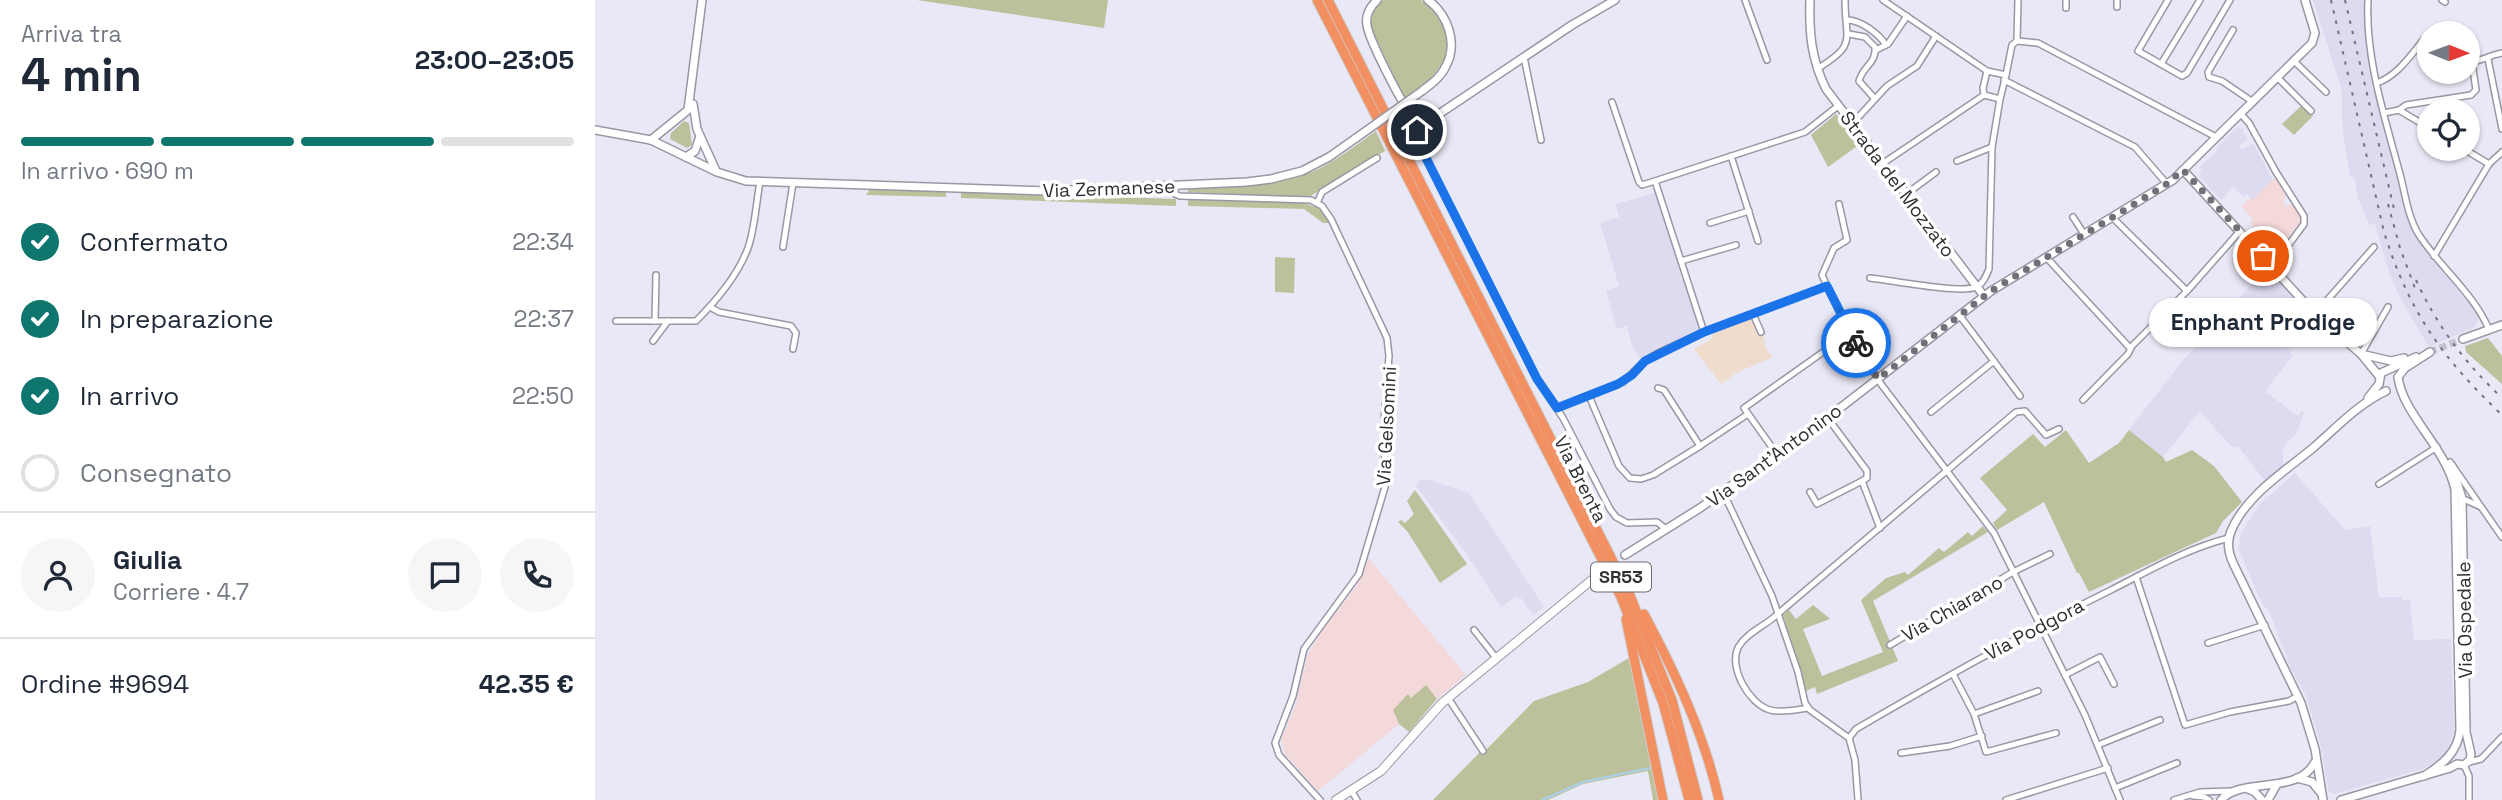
<!DOCTYPE html>
<html lang="it">
<head>
<meta charset="utf-8">
<style>
  body { margin:0; font-family:"Space Grotesk",sans-serif; background:#f6f6f7; color:#1f2937; height:100vh; display:flex; flex-direction:column; font-size:26px; white-space:nowrap }
  * { box-sizing:border-box; margin:0 }
  p { font-size:23px; color:#747a83 }
  .icon { flex:none; width:38px; height:38px; fill:none; stroke:currentColor; stroke-width:2; stroke-linecap:round; stroke-linejoin:round }
  .map { position:relative; flex:1; overflow:hidden }
  .drawer { display:flex; flex-direction:column; background:#fff; width:595px }
  .drawer>* { flex:none }
  .needle { width:46px; rotate:91deg }
  .fabs { position:absolute; left:1822px; top:21px; display:grid; gap:14px }
  .fabs a { display:grid; place-items:center; width:63px; height:63px; border-radius:50%; background:#fff; box-shadow:0 2px 5px #0004; font-size:35px }
  .pin { position:absolute; display:grid; place-items:center; width:60px; height:60px; color:#fff; margin:-30px; border:4px solid #fff; border-radius:50%; box-shadow:0 2px 7px #0007 }
  .courier { position:absolute; display:grid; place-items:center; width:70px; height:70px; margin:-35px; border:5px solid #1a73e8; border-radius:50%; background:#fff; color:#222; box-shadow:0 2px 9px #0007 }
  .bubble { position:absolute; height:49px; border-radius:24px; background:#fff; box-shadow:0 2px 5px #0004; font-size:23px; font-weight:700; line-height:49px; text-align:center }
  .summary em { font-style:normal; font-weight:700 }
  .summary div { display:flex; flex-direction:column-reverse }
  .summary { display:flex; align-items:center; justify-content:space-between; height:119px; padding:0 21px }
  h1 { font-size:46px; font-weight:700; line-height:52px }
  .bar { display:grid; grid-template-columns:repeat(4,1fr); gap:10px 7px; align-content:center; height:84px; padding:0 21px }
  .bar i { height:9px; border-radius:5px; background:#e0e1e3 }
  .bar .current { background:#0f766e }
  .bar p { grid-column:span 4 }
  .line { display:flex; align-items:center; gap:18px; padding:0 21px; border-top:2px solid #e0e1e3 }
  .line div { flex:1 }
  .round { display:grid; place-items:center; flex:none; width:74px; height:74px; border-radius:37px; background:#f6f6f7 }
  ol { padding:0 21px; list-style:none }
  li { display:flex; align-items:center; gap:21px; height:77px }
  li p { margin-inline-start:auto }
  li .icon { padding:7px; border-radius:50%; background:#0f766e; color:#fff; stroke-width:4 }
  li:last-child { color:#747a83 }
  li i { width:38px; height:38px; border:4px solid #e0e1e3; border-radius:50% }
  main { display:flex; flex:1; min-height:0 }
  .map>svg:first-child { display:block }
  .commercial { fill:#f3d9d9 }
  .industrial { fill:#efdccc }
  .built { fill:#dddbf0 }
  .green { fill:#bcc19c }
  .lines { fill:none; stroke-linecap:round; stroke-linejoin:round }
  .stream { stroke:#a9d1ed; stroke-width:2 }
  .tertiary-tunnel { stroke:#c4c3cf; stroke-width:7; stroke-dasharray:7 3.5; stroke-linecap:butt }
  .minor-casing { stroke:#9897a4; stroke-width:8 }
  .tertiary-casing { stroke:#9897a4; stroke-width:10 }
  .secondary-casing { stroke:#9897a4; stroke-width:10 }
  .trunk-casing { stroke:#cdcdce; stroke-width:11 }
  .minor { stroke:#fff; stroke-width:5 }
  .tertiary { stroke:#fff; stroke-width:7 }
  .secondary { stroke:#fff; stroke-width:8 }
  .trunk { stroke:#f29062; stroke-width:9 }
  .rail { stroke:#74737c; stroke-width:2; stroke-dasharray:3.5 7; stroke-linecap:butt }
  .tertiary-bridge-casing { stroke:#9897a4; stroke-width:10; stroke-linecap:butt }
  .tertiary-bridge { stroke:#fff; stroke-width:7 }
  .done { stroke:#707078; stroke-width:7; stroke-dasharray:0 12.6 }
  .route { stroke:#1a73e8; stroke-width:9 }
  .labels { text-anchor:middle; stroke-width:7; stroke-linejoin:round; paint-order:stroke }
  .shield { fill:#fff; stroke:#6d6d71; stroke-width:2 }
  .shield-label { font-size:18px; font-weight:bold; fill:#2f2f34 }
  .street-label { font-size:19px; fill:#2f2f34; stroke:#fff }
</style>
</head>
<body>
<main>
<section class="drawer">
<div class="summary"><div><h1>4 min</h1><p>Arriva tra</p></div><em>23:00–23:05</em></div>
<div class="bar"><i class="current"></i><i class="current"></i><i class="current"></i><i></i><p>In arrivo · 690 m</p></div>
<ol>
<li><svg class="icon" aria-label="check" viewBox="0 0 24 24"><path d="M5 12l5 5 9-10"/></svg>Confermato<p>22:34</p></li>
<li><svg class="icon" aria-label="check" viewBox="0 0 24 24"><path d="M5 12l5 5 9-10"/></svg>In preparazione<p>22:37</p></li>
<li><svg class="icon" aria-label="check" viewBox="0 0 24 24"><path d="M5 12l5 5 9-10"/></svg>In arrivo<p>22:50</p></li>
<li><i></i>Consegnato</li>
</ol>
<div class="line" style="height:126px"><a class="round"><svg class="icon" aria-label="person" viewBox="0 0 24 24"><circle cx="12" cy="8" r="4"/><path d="M4 21q1-7 8-7t8 7"/></svg></a><div><b>Giulia</b><p>Corriere · 4.7</p></div><a class="round"><svg class="icon" aria-label="chat" viewBox="0 0 24 24"><path d="M4 5h16v11H9l-5 4z"/></svg></a><a class="round"><svg class="icon" aria-label="phone" viewBox="0 0 24 24"><path d="M5 4h4l2 5-3 2q2 4 5 5l2-3 5 2v4C11 20 4 13 5 4z"/></svg></a></div>
<div class="line" style="height:91px"><div>Ordine #9694</div><b>42.35 €</b></div>
</section>
<div class="map">
<svg width="1907" height="800" viewBox="0 0 1907 800">
  <rect width="100%" height="100%" fill="#e9e8f6"/>
  <g class="commercial">
    <polygon points="1680,178 1691,195 1688,202 1691,207 1696,204 1700,206 1707,220 1686,248 1677,256 1672,252 1680,243 1671,233 1668,236 1655,223 1658,220 1646,206"/>
    <polygon points="774,559 871,675 842,699 831,686 816,698 813,695 799,713 804,724 723,791 690,754 686,740 700,707 713,654 732,623 761,587"/>
  </g>
  <polygon class="industrial" points="1155,319 1159,320 1164,330 1164,334 1168,335 1170,347 1178,357 1141,373 1126,384 1099,349 1118,338 1117,333"/>
  <g class="built">
    <polygon points="1718,0 1770,0 1772,42 1818,225 1882,312 1883,320 1880,327 1834,347 1805,298 1794,272 1780,224 1775,225 1764,201 1759,177 1755,177 1747,125 1747,91"/>
    <polygon points="1642,127 1650,130 1648,131 1653,139 1644,146 1647,149 1658,143 1678,180 1657,200 1652,194 1648,197 1639,187 1626,200 1604,176 1607,170 1604,167 1622,152 1621,149"/>
    <polygon points="1059,193 1062,195 1081,250 1086,279 1089,279 1105,331 1069,348 1066,346 1046,359 1037,346 1032,326 1022,329 1011,291 1024,286 1005,223 1024,217 1021,204"/>
    <polygon points="1672,267 1708,306 1707,311 1684,330 1682,328 1679,330 1665,313 1660,317 1683,344 1687,342 1698,355 1670,391 1703,416 1707,411 1709,412 1702,432 1688,448 1688,466 1670,481 1643,446 1639,448 1630,440 1605,411 1568,457 1534,430 1584,365"/>
    <polygon points="1700,473 1750,530 1775,526 1784,597 1807,597 1808,600 1815,600 1819,640 1856,639 1859,733 1852,751 1844,760 1830,768 1739,794 1734,792 1726,747 1712,698 1696,669 1674,611 1667,604 1644,550 1645,535 1656,517 1667,502"/>
    <polygon points="826,479 838,481 874,493 949,607 938,615 926,598 923,599 921,596 906,607 869,550 821,486"/>
  </g>
  <g class="green">
    <polygon points="322,0 513,0 509,28"/>
    <path d="M788 0C799 0 816 0 826 0 835 3 841 12 846 19 869 55 836 79 810 99L775 26 779 9Z"/>
    <polygon points="1707,105 1718,116 1699,135 1687,124"/>
    <polygon points="1241,114 1265,144 1233,167 1216,135"/>
    <polygon points="89,121 94,123 97,145 92,148 75,139 76,133"/>
    <path d="M781 131 790 151 714 197 592 192 594 189C634 186 679 188 717 172 740 162 761 145 781 131Z"/>
    <polygon points="275,189 351,192 351,197 271,195"/>
    <polygon points="366,192 581,199 581,206 366,198"/>
    <polygon points="593,199 709,203 726,209 735,223 728,223 709,209 593,206"/>
    <polygon points="680,257 700,258 699,293 680,292"/>
    <polygon points="1893,338 1907,356 1907,384 1871,352 1870,346"/>
    <polygon points="1471,430 1494,463 1524,443 1534,430 1568,457 1571,462 1597,450 1619,466 1647,502 1628,521 1621,533 1494,592 1484,573 1482,573 1449,502 1402,530 1398,523 1412,510 1385,478 1438,434 1450,447"/>
    <polygon points="820,490 872,564 845,583 812,531 803,522 806,520 810,523 819,514 812,501"/>
    <polygon points="1388,526 1393,532 1278,601 1303,661 1222,694 1220,687 1211,691 1188,615 1211,595 1194,610 1201,619 1218,605 1233,617 1235,619 1208,629 1227,676 1288,652 1266,600 1291,578 1310,572 1313,575 1344,548 1349,552 1373,532 1377,536"/>
    <polygon points="1034,658 1056,765 1058,766 1064,800 1058,800 1053,771 988,784 953,800 838,800 884,753 888,753 939,701 993,682"/>
    <polygon points="831,685 842,699 814,732 804,724 798,710 813,694 816,698"/>
  </g>
  <g class="lines">
    <polyline class="stream" points="947,800 988,782 1055,768"/>
    <polyline class="tertiary-tunnel" points="1835,352 1868,339"/>
    <defs>
      <g id="minor">
        <polyline points="1150,0 1172,60"/>
        <polyline points="1288,0 1392,71"/>
        <polyline points="1573,0 1543,51 1587,76 1592,73 1635,0"/>
        <path d="M1773 0C1770 58 1790 118 1805 174 1810 193 1813 218 1824 235 1844 266 1881 296 1894 330"/>
        <polyline points="1847,0 1850,2"/>
        <polyline points="1522,7 1522,0"/>
        <polyline points="1471,8 1471,0"/>
        <path d="M1252 20C1266 20 1284 34 1291 45"/>
        <polyline points="1638,30 1613,72 1614,77 1627,81 1658,102"/>
        <path d="M1254 34 1270 37 1280 47C1282 63 1267 67 1264 81L1280 99"/>
        <polyline points="1422,41 1443,43 1621,137"/>
        <polyline points="1281,50 1293,44 1312,16"/>
        <polyline points="929,57 946,140"/>
        <polyline points="1893,59 1907,129"/>
        <polyline points="1699,61 1731,92"/>
        <polyline points="1566,64 1605,0"/>
        <path d="M1222 69C1263 44 1250 41 1250 0"/>
        <polygon points="1392,71 1411,75 1405,99 1389,95 1388,88"/>
        <polyline points="1411,75 1417,45 1422,41 1423,0"/>
        <polyline points="1682,77 1716,111"/>
        <polyline points="1409,80 1540,147 1572,184"/>
        <path d="M1782 83C1804 75 1816 54 1831 37"/>
        <polyline points="1017,102 1044,182 1047,185 1060,181 1109,332"/>
        <path d="M1804 110 1811 105 1876 95 1881 90 1877 62C1888 60 1896 55 1907 53"/>
        <polyline points="1645,113 1654,123 1681,172 1709,216 1709,224 1678,266"/>
        <polyline points="1789,113 1804,110 1834,128"/>
        <polyline points="820,116 826,148 942,379 968,418 1015,509 1021,517 1032,523 1062,522 1071,529"/>
        <polyline points="1257,124 1292,86 1322,66 1341,36"/>
        <polyline points="1869,149 1894,164"/>
        <polyline points="1136,156 1163,241"/>
        <polyline points="1362,161 1397,147"/>
        <polyline points="1287,164 1389,95"/>
        <polyline points="1060,181 1210,132 1243,106"/>
        <polyline points="579,186 580,194 585,196 716,200 727,206 736,219 792,338 794,356 789,421 790,487 764,574 709,649 698,696 680,743 684,755 725,800"/>
        <polyline points="1310,195 1341,172"/>
        <polyline points="722,203 727,192 782,158"/>
        <polyline points="1478,217 1489,234"/>
        <polyline points="1517,217 1592,291"/>
        <polyline points="1115,223 1154,211"/>
        <polyline points="188,247 198,183"/>
        <polyline points="1839,256 1894,164 1907,152"/>
        <polyline points="1451,257 1535,348"/>
        <polyline points="1086,261 1141,245"/>
        <path d="M1275 278C1295 280 1365 294 1381 287 1388 284 1391 276 1394 269L1397 147 1405 99"/>
        <polyline points="1232,286 1227,275 1239,248 1252,240 1244,204"/>
        <polyline points="115,307 124,312 196,326 201,333 198,349"/>
        <polyline points="1158,314 1166,332"/>
        <polyline points="1720,314 1779,247"/>
        <polyline points="1365,316 1425,396"/>
        <path d="M21 321H101C121 301 143 275 153 248 160 228 161 203 165 182"/>
        <polyline points="60,321 61,275"/>
        <polyline points="58,341 73,321"/>
        <polyline points="1766,354 1793,307"/>
        <polyline points="1063,388 1069,390 1105,446 1153,414"/>
        <polyline points="994,396 1024,466 1035,478 1046,479 1058,475 1105,446"/>
        <polyline points="1488,400 1533,354 1537,346 1592,291 1645,231"/>
        <polyline points="962,408 1028,382 1050,361 1063,353 1109,332 1232,286 1255,333 1286,384 1399,533 1490,715 1525,800"/>
        <polyline points="1336,412 1399,361"/>
        <polyline points="1232,417 1272,471 1272,478 1267,481 1285,528"/>
        <polyline points="1181,453 1149,408 1255,333"/>
        <polyline points="1855,462 1907,537"/>
        <polyline points="1784,484 1842,447"/>
        <polyline points="1128,492 1177,596 1203,672 1210,703 1215,710 1254,738 1260,760 1263,800"/>
        <polyline points="1215,492 1222,504 1267,481"/>
        <polyline points="1864,497 1884,506"/>
        <polyline points="1541,577 1590,725 1635,712 1694,701 1703,696"/>
        <polyline points="879,630 902,659"/>
        <polyline points="1613,643 1670,625"/>
        <polyline points="1295,645 1418,572 1455,554"/>
        <polyline points="1358,674 1379,714 1391,752 1461,733"/>
        <polyline points="1470,675 1505,657 1519,684"/>
        <polyline points="853,698 888,751"/>
        <path d="M1213 708C1202 710 1186 713 1175 710 1154 704 1132 666 1144 646 1151 634 1167 627 1178 618L1421 412 1430 411 1451 435 1464 429"/>
        <polyline points="1379,714 1443,691"/>
        <path d="M1254 738 1261 729C1345 680 1429 633 1516 590 1553 571 1593 548 1634 538"/>
        <polyline points="1503,745 1565,720"/>
        <polyline points="1306,753 1355,746 1387,736"/>
        <polyline points="1874,762 1886,759 1907,737"/>
        <polyline points="1869,765 1874,776 1874,800"/>
        <polyline points="1520,788 1582,763"/>
        <polyline points="756,790 762,800"/>
        <polyline points="1598,796 1609,797 1614,800"/>
        <polyline points="1411,800 1513,768"/>
        <polyline points="1579,800 1605,792 1636,791"/>
      </g>
      <g id="tertiary">
        <path d="M782 0C775 7 770 15 772 25 773 37 808 108 817 114 826 120 835 117 844 114L977 25 1020 0"/>
        <path d="M1215 0C1214 32 1216 59 1231 89L1389 296"/>
        <path d="M827 91C836 84 846 77 851 66 863 43 853 15 833 0"/>
        <polyline points="98,104 102,129 121,171"/>
        <polyline points="0,130 56,140 122,172 151,181 453,191 652,182 676,179 707,171 734,157 761,138"/>
        <polyline points="56,140 93,110 107,0"/>
        <polyline points="91,157 100,151 104,139"/>
        <polyline points="1588,170 1720,314 1766,354 1784,376"/>
        <polyline points="1868,339 1907,325"/>
        <polyline points="1766,354 1796,361 1809,358"/>
        <polyline points="1773,398 1784,384 1786,373 1821,357"/>
        <polyline points="1030,555 1105,508 1249,405 1396,291 1578,180 1717,43 1720,33 1710,0"/>
        <path d="M1829 776C1847 765 1863 752 1865 730L1860 489C1850 446 1808 415 1803 377L1810 368 1835 352"/>
        <polyline points="1702,778 1717,782 1726,793"/>
        <polyline points="1653,789 1660,792 1667,800"/>
        <path d="M1626 800C1647 776 1703 796 1720 762"/>
        <polyline points="1673,800 1682,784"/>
        <path d="M1728 800 1720 749 1706 703 1639 565C1633 553 1631 541 1637 529 1652 495 1690 471 1718 448 1741 428 1763 404 1791 391"/>
        <polyline points="1746,800 1855,768 1862,764 1869,765 1875,760 1876,754 1871,732 1867,498 1857,466"/>
      </g>
      <polyline id="secondary" points="741,800 786,771 847,703 1004,574"/>
      <g id="trunk">
        <polyline points="722,0 1026,597 1068,703 1094,800"/>
        <polyline points="733,0 1034,593 1077,700 1103,800"/>
        <path d="M1049 614C1081 674 1109 734 1124 800"/>
        <polyline points="1031,619 1068,800"/>
      </g>
    </defs>
    <use href="#minor" class="minor-casing"/>
    <use href="#tertiary" class="tertiary-casing"/>
    <use href="#secondary" class="secondary-casing"/>
    <use href="#trunk" class="trunk-casing"/>
    <use href="#minor" class="minor"/>
    <use href="#tertiary" class="tertiary"/>
    <use href="#secondary" class="secondary"/>
    <use href="#trunk" class="trunk"/>
    <g class="rail">
      <path d="M1736 0 1789 232C1814 312 1847 358 1907 415"/>
      <polyline points="1750,0 1800,213"/>
      <polyline points="1793,204 1805,248 1821,291"/>
      <path d="M1821 280C1842 326 1870 363 1907 398"/>
    </g>
    <defs>
      <polyline id="tertiary-bridge" points="761,138 827,91"/>
    </defs>
    <use href="#tertiary-bridge" class="tertiary-bridge-casing"/>
    <use href="#tertiary-bridge" class="tertiary-bridge"/>
  </g>
  <g class="lines">
    <polyline class="done" points="1261,343 1283,379 1396,291 1569,186 1588,170 1668,256"/>
    <polyline class="route" points="822,130 826,148 942,379 962,408 1023,384 1037,375 1050,361 1109,332 1232,286 1261,343"/>
  </g>
  <g class="labels">
    <rect class="shield" x="996" y="562.5" width="60" height="29" rx="5"/>
    <g class="shield-label">
      <text x="1026" y="583">SR53</text>
    </g>
    <g class="street-label">
      <text transform="translate(1303 184) rotate(53)" y="7">Strada del Mozzato</text>
      <text transform="translate(514 188) rotate(-2)" y="7">Via Zermanese</text>
      <text transform="translate(791 426) rotate(-87)" y="7">Via Gelsomini</text>
      <text transform="translate(1179 455) rotate(-36)" y="7">Via Sant'Antonino</text>
      <text transform="translate(986 479) rotate(63)" y="7">Via Brenta</text>
      <text transform="translate(1357 608) rotate(-30)" y="7">Via Chiarano</text>
      <text transform="translate(1869 620) rotate(-91)" y="7">Via Ospedale</text>
      <text transform="translate(1439 629) rotate(-28)" y="7">Via Podgora</text>
    </g>
  </g>
</svg>
<div class="fabs">
<a><svg class="needle" viewBox="-14 -14 28 28"><path d="M0-13l5 13h-10z" fill="#e53935"/><path d="M0 13l5-13h-10z" fill="#747a83"/></svg></a>
<a><svg class="icon" aria-label="locate" viewBox="0 0 24 24"><circle cx="12" cy="12" r="6"/><path d="M12 2v4M12 18v4M2 12h4M18 12h4"/></svg></a>
</div>
<div class="pin" style="left:1668px;top:256px;background:#ea580c"><svg class="icon" aria-label="bag" viewBox="0 0 24 24"><path d="M5 8h14l-1 12H6zM9 8a3 3 0 0 1 6 0"/></svg></div>
<div class="pin" style="left:822px;top:130px;background:#1f2937"><svg class="icon" aria-label="home" viewBox="0 0 24 24"><path d="M3 11l9-7 9 7M6 9v11h12V9"/></svg></div>
<div class="courier" style="left:1261px;top:343px"><svg class="icon" aria-label="bike" viewBox="0 0 24 24"><circle cx="6" cy="16" r="4"/><circle cx="18" cy="16" r="4"/><path d="M6 16l4-8h5l3 8M10 8l3 8H6M13 5h3"/></svg></div>
<div class="bubble" style="left:1554px;top:298px;width:228px">Enphant Prodige</div>
</div>
</main>
</body>
</html>
